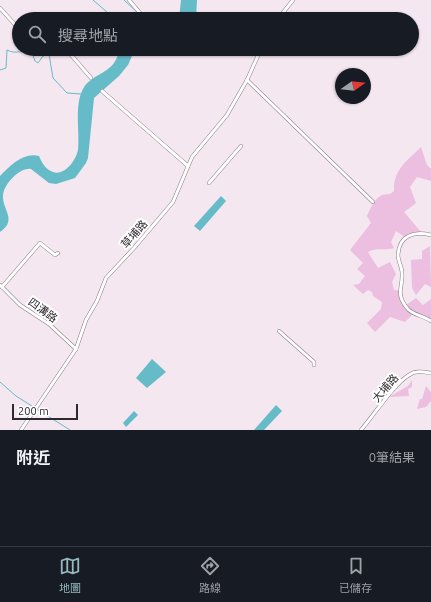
<!DOCTYPE html>
<html lang="zh-TW">
<meta charset="utf-8">
<style>
:root{--surface:#171b24;--page:#242831;--text:#f1f3f6;--muted:#9ea1a6;--line:#363941;--accent:#95b7bd}
body{margin:0;font-family:Ubuntu,"Noto Sans TC",sans-serif;background:var(--page);color:var(--text)}
.compass{position:absolute;left:335px;top:68px;width:36px;height:36px;border-radius:50%;background:var(--surface);box-shadow:0 1px 3px #0004;rotate:76deg}
.scale{position:absolute;left:12px;bottom:10px;width:66px;box-sizing:border-box;padding-left:4px;border:2px solid #2e292d;border-top:0;font-size:11px;line-height:14px;white-space:nowrap;color:#2e292d;-webkit-text-stroke:3px #fff;paint-order:stroke}
.list{margin:0;padding:0;list-style:none}
h2{display:flex;justify-content:space-between;align-items:center;height:52px;margin:0;padding:0 16px;font-size:17px}
h2 small{font-size:13px;font-weight:400;color:var(--muted)}
.icon{flex:none;width:22px;height:22px;fill:none;stroke:currentColor;stroke-width:2;stroke-linecap:round;stroke-linejoin:round}
.map{position:relative;flex:none;width:431px;height:430px;overflow:hidden}
.search{position:absolute;background:var(--surface);box-shadow:0 1px 3px #0004;left:12px;right:12px;top:12px;height:44px;display:flex;align-items:center;gap:10px;box-sizing:border-box;padding:0 14px;border-radius:22px;color:var(--muted);font-size:15px}
.sheet{height:116px;background:var(--surface)}
nav{display:flex;justify-content:space-around;align-items:center;box-sizing:border-box;height:56px;border-top:1px solid var(--line);background:var(--surface);font-size:11px;color:var(--muted)}
nav a{display:grid;justify-items:center;gap:2px}
nav .on{color:var(--accent)}
.map>svg:first-child{display:block}
.green{fill:#ecbedf}
.water{fill:#66bbc8}
.lines{fill:none;stroke-linecap:round;stroke-linejoin:round}
.stream{stroke:#66bbc8;stroke-width:1}
.minor-casing{stroke:#897d85;stroke-width:4}
.minor{stroke:#fff;stroke-width:3}
.labels{text-anchor:middle;dominant-baseline:central;stroke-width:4;stroke-linejoin:round;paint-order:stroke}
.street-label{font-size:11px;fill:#2e292d;stroke:#fff}
</style>
<div class="map">
<svg width="431" height="430" viewBox="0 0 431 430">
<rect width="100%" height="100%" fill="#f4e7f0"/>
<g class="green">
<path d="M421 147 427 165 431 169V181L417 177 410 187 416 203 404 212 421 232 406 238 396 231 391 242 394 248C384 251 377 247 368 252L378 268 390 262 396 274 392 282 394 290 401 291 406 305 416 298 423 305 431 299V320L414 313 405 322 390 317 375 332 367 323 381 309 382 302 373 296 372 292 368 290 363 294 353 285 359 284 365 276 357 269 363 263 350 250 371 223 367 216C370 208 375 198 382 195 387 194 390 195 394 191 393 170 407 161 421 147Z"/>
<polygon points="430,246 431,287 425,284 416,295 412,288 411,260 422,259 422,251"/>
<polygon points="412,380 412,387 408,389 409,396 389,397 408,386"/>
<polygon points="426,386 431,392 431,401 426,407 417,409 420,399 422,399"/>
</g>
<g class="water">
<polygon points="181,0 197,0 196,19 179,19"/>
<path d="M120 49H135L128 65 119 76 94 98 88 158 86 163 75 178 56 184 49 183 31 169C20 167 4 184 3 195 2 210 18 220 0 232V176C10 166 23 152 39 156 42 163 45 169 53 172 65 176 76 160 78 150 80 131 74 106 83 89 90 76 106 74 114 63 117 59 118 54 120 49Z"/>
<polygon points="221,196 226,201 200,231 194,226"/>
<polygon points="152,359 166,372 147,388 136,378"/>
<polygon points="276,405 282,411 264,430 254,430"/>
<polygon points="134,411 138,415 126,427 123,423"/>
</g>
<g class="lines">
<g class="stream">
<polyline points="93,0 115,19"/>
<polyline points="124,0 139,14 140,19"/>
<path d="M0 70 6 68 7 50C16 55 23 49 32 53L35 61 38 63 43 56 49 54 53 78 67 93 81 94"/>
<polyline points="0,382 16,396 70,430"/>
</g>
<g class="minor-casing">
<g id="minor">
<polyline points="129,0 140,13 143,19"/>
<polyline points="0,8 19,29"/>
<polyline points="278,19 293,0"/>
<polyline points="66,49 91,78"/>
<polyline points="247,80 373,202"/>
<polyline points="102,91 188,166"/>
<polyline points="209,183 241,146"/>
<path d="M431 235C414 231 399 235 398 255 398 261 402 267 402 273 403 288 395 293 407 308 412 315 424 316 431 321"/>
<polyline points="0,285 20,305 49,324 76,349"/>
<polyline points="2,287 40,243 55,255 58,253"/>
<polyline points="279,331 314,362 314,365"/>
<polyline points="21,430 76,349 86,320 97,301 106,278 134,248 173,202 192,157 227,115 247,80 261,49"/>
<path d="M361 430C374 415 394 384 409 375 416 370 424 372 431 373"/>
</g>
</g>
<use href="#minor" class="minor"/>
</g>
<g class="labels">
<g class="street-label">
<text transform="translate(134 234) rotate(-49)">草埔路</text>
<text transform="translate(43 310) rotate(36)">四溝路</text>
<text transform="translate(385 388) rotate(-49)">大埔路</text>
</g>
</g>
</svg>
<svg class="compass" viewBox="-18 -18 36 36"><path d="M0-13l5 13h-10z" fill="#e53935"/><path d="M0 13l5-13h-10z" fill="#9ea1a6"/></svg>
<div class="scale">200 m</div>
<div class="search"><svg class="icon" aria-label="search" viewBox="0 0 24 24"><circle cx="10" cy="10" r="6"/><path d="M15 15l6 6"/></svg>搜尋地點</div>
</div>
<section class="sheet">
<h2>附近<small>0筆結果</small></h2>
<ul class="list">
</ul>
</section>
<nav>
<a class="on"><svg class="icon" aria-label="map" viewBox="0 0 24 24"><path d="M3 6l6-2 6 2 6-2v14l-6 2-6-2-6 2zM9 4v14M15 6v14"/></svg>地圖</a>
<a><svg class="icon" aria-label="directions" viewBox="0 0 24 24"><path d="M12 3l9 9-9 9-9-9zM9 14v-3h6M13 9l2 2-2 2"/></svg>路線</a>
<a><svg class="icon" aria-label="saved" viewBox="0 0 24 24"><path d="M7 4h10v16l-5-4-5 4z"/></svg>已儲存</a>
</nav>
